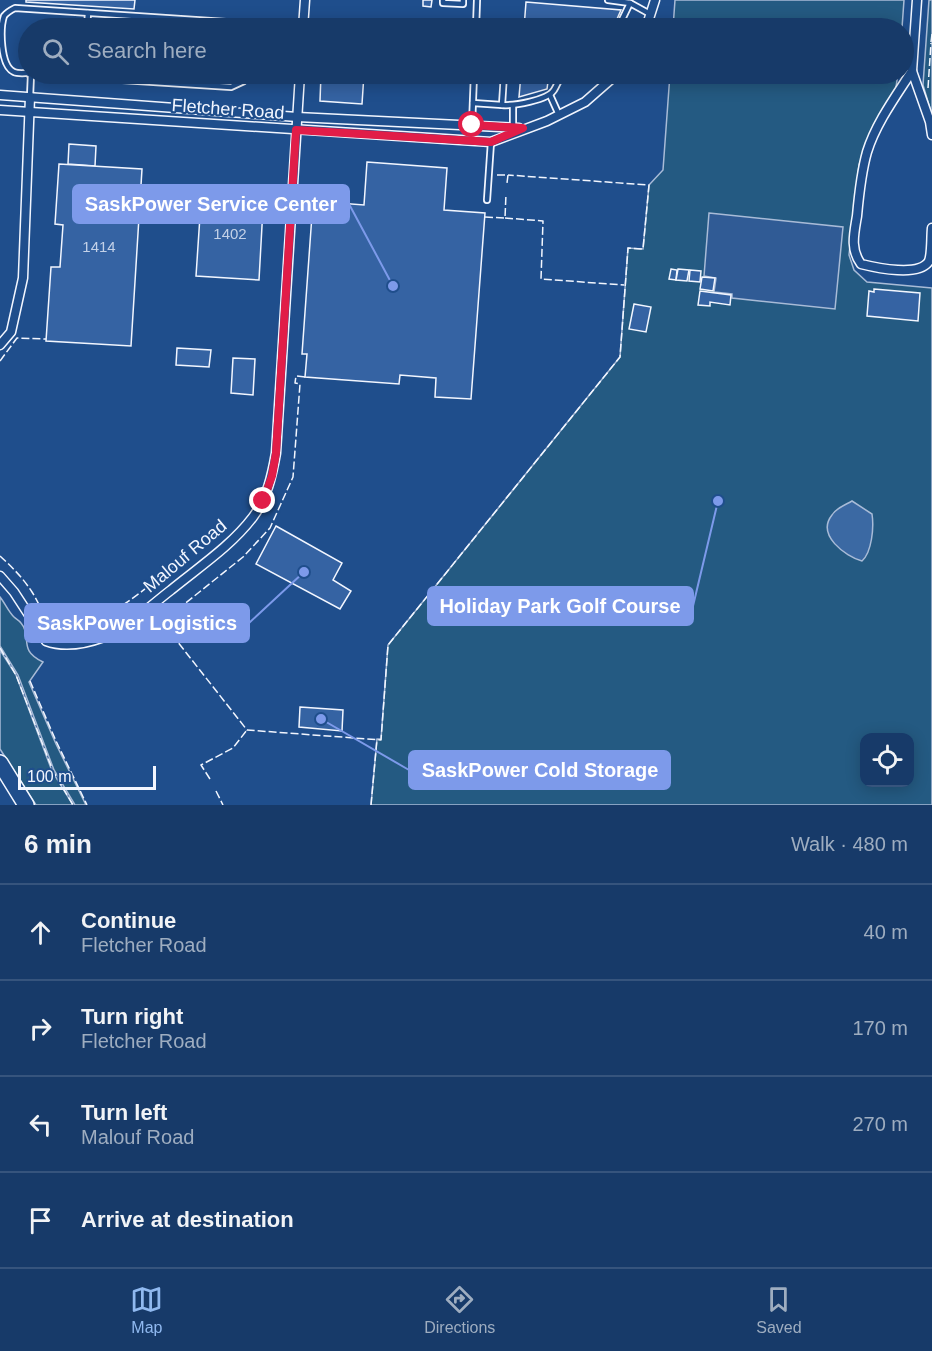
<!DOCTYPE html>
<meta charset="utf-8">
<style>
:root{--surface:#173a69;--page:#244571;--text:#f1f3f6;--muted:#9eadc0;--line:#36547d;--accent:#90b9f0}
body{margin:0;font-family:Helvetica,sans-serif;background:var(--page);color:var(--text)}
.controls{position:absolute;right:18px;bottom:18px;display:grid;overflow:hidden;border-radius:12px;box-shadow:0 3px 15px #0003}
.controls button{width:54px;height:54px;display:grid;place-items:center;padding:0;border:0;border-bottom:2px solid var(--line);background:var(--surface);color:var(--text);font:30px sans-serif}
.scale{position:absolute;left:18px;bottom:15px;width:138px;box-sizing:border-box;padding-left:6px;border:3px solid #f2f6ff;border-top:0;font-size:16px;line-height:21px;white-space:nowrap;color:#f2f6ff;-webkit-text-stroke:4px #1f4e8c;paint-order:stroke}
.stop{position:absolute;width:18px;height:18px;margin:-14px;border:4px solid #e11d48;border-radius:50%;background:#fff}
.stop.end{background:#e11d48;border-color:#fff;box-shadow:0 2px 6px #0008}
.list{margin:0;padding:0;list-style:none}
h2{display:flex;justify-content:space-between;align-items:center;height:78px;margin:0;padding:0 24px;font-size:26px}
h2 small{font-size:20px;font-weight:400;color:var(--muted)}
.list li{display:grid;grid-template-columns:39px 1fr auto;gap:18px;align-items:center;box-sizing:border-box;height:96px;padding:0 24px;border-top:2px solid var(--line)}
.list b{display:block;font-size:22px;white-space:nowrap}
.list p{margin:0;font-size:20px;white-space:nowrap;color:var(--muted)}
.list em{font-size:20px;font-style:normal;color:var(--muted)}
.icon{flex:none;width:33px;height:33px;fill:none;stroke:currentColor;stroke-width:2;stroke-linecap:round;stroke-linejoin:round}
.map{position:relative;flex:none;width:932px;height:805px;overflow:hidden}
.search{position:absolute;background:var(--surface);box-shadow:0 3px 15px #0003;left:18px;right:18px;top:18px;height:66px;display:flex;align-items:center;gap:15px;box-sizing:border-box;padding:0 21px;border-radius:33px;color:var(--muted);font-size:22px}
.sheet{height:462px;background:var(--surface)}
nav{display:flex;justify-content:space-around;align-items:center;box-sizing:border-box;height:84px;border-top:2px solid var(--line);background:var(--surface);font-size:16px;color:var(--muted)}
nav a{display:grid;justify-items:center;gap:3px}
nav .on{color:var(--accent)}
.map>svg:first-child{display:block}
.green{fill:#245a82;stroke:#a8bbd7;stroke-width:1.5;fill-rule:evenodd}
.parking{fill:#305b95;stroke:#a8bbd7;stroke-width:1.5}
.water{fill:#3b69a3;stroke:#a8bbd7;stroke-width:1.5}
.building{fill:#3563a3;stroke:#f2f6ff;stroke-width:1.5}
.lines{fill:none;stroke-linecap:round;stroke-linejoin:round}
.lane-casing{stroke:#f2f6ff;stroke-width:8}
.street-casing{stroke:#f2f6ff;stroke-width:11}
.highway-casing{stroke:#f2f6ff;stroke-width:18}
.lane{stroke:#1f4e8c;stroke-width:4.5}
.street{stroke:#1f4e8c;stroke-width:8}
.highway{stroke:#1f4e8c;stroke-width:15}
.fence{stroke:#f2f6ff;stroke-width:1.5;stroke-dasharray:8 3;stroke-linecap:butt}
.route{stroke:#e11d48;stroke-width:8}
.labels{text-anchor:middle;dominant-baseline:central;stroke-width:4.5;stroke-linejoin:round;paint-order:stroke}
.number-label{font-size:15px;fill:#c3d1e8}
.street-label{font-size:18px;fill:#f2f6ff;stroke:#1f4e8c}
.leader{fill:none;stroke:#7d9aea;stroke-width:2}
.callout-dot{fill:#7d9aea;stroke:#1f4e8c;stroke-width:2}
.callout{fill:#7d9aea;stroke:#7d9aea;stroke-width:2}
.callout-label{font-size:20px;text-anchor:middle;font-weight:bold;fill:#fff}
</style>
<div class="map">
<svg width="932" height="805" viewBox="0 0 932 805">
<rect width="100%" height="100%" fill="#1f4e8c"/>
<g class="green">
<polygon points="675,0 904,0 902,28 673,28"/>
<polygon points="929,0 932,0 932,115 923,85"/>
<path d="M670 74H898L895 93 873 127 859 165 849 255 854 270 867 282 932 288V805H371L377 739H381L388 645 620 357 628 248 643 249 649 185 663 170ZM864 738H910V782H864Z"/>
<path d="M0 597C5 603 8 611 14 617 16 619 19 620 21 623 33 637 17 650 43 662L29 682 56 744 86 805H75L54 770 18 675 0 646Z"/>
<polygon points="0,650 16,675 52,771 73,805 36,805 0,749"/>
</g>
<polygon class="parking" points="709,213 843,227 835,309 732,298 732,294 714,292 716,278 704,276"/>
<path class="water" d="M852 501 872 514C874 527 872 552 862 561 845 556 816 535 832 515 836 508 845 505 852 501Z"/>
<g class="building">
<polygon points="26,0 135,0 134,9 26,2"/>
<polygon points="423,0 432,0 431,7 423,6"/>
<polygon points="526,2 621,10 613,28 524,28"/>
<polygon points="321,74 364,74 362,104 320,101"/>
<polygon points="521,74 549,74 547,89 519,97"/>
<polygon points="69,144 96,146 95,166 68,164"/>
<polygon points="367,162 447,168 444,210 485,213 471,399 435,397 436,378 400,375 399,384 305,377 307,354 302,354 313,201 364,205"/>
<polygon points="59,164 142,169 131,346 46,341 51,267 60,267 63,225 55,224"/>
<polygon points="202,186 264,190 259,280 196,276"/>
<polygon points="671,269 677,270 676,280 669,279"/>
<polygon points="678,269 689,270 687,281 676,280"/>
<polygon points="690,270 701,271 700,282 689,281"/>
<polygon points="702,277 715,278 713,291 700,289"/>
<polygon points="874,289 920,293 918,321 867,316 869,291 874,292"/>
<polygon points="700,291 731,295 730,305 710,302 710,306 698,305"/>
<polygon points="634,304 651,307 646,332 629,329"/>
<polygon points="177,348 211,350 209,367 176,365"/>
<polygon points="233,358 255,359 253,395 231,393"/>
<polygon points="276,526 342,563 333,580 351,591 340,609 256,564"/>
<polygon points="300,707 343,710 342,731 299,727"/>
</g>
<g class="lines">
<g class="lane-casing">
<g id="lane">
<polyline points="443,0 443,3 463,4 463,0"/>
<polyline points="608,0 630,3 650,14"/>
<polyline points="87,28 88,13"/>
<polyline points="476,28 477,0"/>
<polyline points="618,28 630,3"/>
<path d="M28 73C25 73 18 74 14 72 0 66 0 28 4 16 7 12 11 10 15 8L241 23 248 28"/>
<polyline points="29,74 231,87 244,81 245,74"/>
<path d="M504 74 502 105C514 106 548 100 554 90 558 84 558 79 564 74"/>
<polyline points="550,95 559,115"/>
<polyline points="30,97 31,74"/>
<polyline points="473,103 502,105"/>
<polyline points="513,106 513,127"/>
<polyline points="472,125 474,74"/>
<polyline points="487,200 491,142"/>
</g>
</g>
<g class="street-casing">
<g id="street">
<polyline points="917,0 912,71 930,122 932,135"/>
<polyline points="303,28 305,0"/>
<polyline points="646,28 655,0"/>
<path d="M912 71C896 96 876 123 867 152 861 173 859 194 857 216 854 234 850 249 861 264 877 268 920 277 929 261 932 253 931 237 932 228"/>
<polyline points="0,95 297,117 519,128"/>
<polyline points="0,110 491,142 547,121 585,102 617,74"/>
<polyline points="0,345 11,332 23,278 30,97"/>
<path d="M0 576 14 592 46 641C65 648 85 644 104 637 129 627 150 606 171 590 199 567 231 546 253 517 267 498 272 476 276 453L300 74"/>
</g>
</g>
<g class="highway-casing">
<polyline id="highway" points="0,763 26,805"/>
</g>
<use href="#lane" class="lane"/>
<use href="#street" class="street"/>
<use href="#highway" class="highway"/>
<g class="fence">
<polyline points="931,42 932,34"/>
<polyline points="928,88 931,43"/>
<polyline points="497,175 508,175 507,183"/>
<polyline points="485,217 505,218 506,194"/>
<polyline points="505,218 543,221 541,279 624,285"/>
<polyline points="0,361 17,338 46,339"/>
<polyline points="305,377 296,376 295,383 300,384 293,477 270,528 243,557 162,622 247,730 381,740 388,645 620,357 628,248 643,249 649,185 508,175"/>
<path d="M0 556C12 567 23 578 32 592 41 606 45 622 59 630 110 625 148 585 187 555"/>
<polyline points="0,648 16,675 53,771 73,805"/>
<polyline points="30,681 56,741 87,805"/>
<polyline points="210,779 201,765 233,748 247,730"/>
<polyline points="216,791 223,805"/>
<polyline points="371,805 377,739"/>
</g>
</g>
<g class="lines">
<polyline class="route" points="263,501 272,476 276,453 296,130 491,142 523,128 472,125"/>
</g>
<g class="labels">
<g class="number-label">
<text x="230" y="233">1402</text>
<text x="99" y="246">1414</text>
</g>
<g class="street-label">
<text transform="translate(228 109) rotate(4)">Fletcher Road</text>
<text transform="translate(185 556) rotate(-40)">Malouf Road</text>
</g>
</g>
<path class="leader" d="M393 286L349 204M718 501L693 606M304 572L249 623M321 719L409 770"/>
<g class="callout-dot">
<circle cx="393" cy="286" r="6"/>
<circle cx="718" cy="501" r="6"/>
<circle cx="304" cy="572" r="6"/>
<circle cx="321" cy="719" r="6"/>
</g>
<g class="callout">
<rect x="73" y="185" width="276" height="38" rx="6"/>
<rect x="428" y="587" width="265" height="38" rx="6"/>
<rect x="25" y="604" width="224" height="38" rx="6"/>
<rect x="409" y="751" width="261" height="38" rx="6"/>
</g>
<g class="callout-label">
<text x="211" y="211">SaskPower Service Center</text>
<text x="560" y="613">Holiday Park Golf Course</text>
<text x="137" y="630">SaskPower Logistics</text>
<text x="540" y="777">SaskPower Cold Storage</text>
</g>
</svg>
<div class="controls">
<button><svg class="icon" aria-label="locate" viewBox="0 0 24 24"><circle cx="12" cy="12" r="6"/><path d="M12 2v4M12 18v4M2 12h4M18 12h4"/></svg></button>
</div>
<div class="scale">100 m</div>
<div class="stop" style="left:472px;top:125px"></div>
<div class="stop end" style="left:263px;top:501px"></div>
<div class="search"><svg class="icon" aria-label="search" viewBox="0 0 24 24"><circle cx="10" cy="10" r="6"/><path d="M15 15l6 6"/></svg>Search here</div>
</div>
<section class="sheet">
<h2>6 min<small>Walk · 480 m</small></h2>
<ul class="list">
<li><svg class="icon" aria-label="ahead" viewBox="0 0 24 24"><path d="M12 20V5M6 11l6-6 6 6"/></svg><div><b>Continue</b><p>Fletcher Road</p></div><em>40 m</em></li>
<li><svg class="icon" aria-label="right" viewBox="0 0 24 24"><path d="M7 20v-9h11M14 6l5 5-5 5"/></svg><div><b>Turn right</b><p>Fletcher Road</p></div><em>170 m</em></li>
<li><svg class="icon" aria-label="left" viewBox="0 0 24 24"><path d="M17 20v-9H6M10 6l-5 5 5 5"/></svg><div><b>Turn left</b><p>Malouf Road</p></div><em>270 m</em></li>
<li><svg class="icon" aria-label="arrive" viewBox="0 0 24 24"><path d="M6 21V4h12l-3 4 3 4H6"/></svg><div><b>Arrive at destination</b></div></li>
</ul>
</section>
<nav>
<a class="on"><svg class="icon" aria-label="map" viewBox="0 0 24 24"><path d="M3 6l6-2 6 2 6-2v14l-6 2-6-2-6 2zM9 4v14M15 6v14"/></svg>Map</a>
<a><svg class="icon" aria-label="directions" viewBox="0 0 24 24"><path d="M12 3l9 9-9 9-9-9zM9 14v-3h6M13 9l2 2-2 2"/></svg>Directions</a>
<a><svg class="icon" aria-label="saved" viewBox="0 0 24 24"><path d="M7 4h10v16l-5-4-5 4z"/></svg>Saved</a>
</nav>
